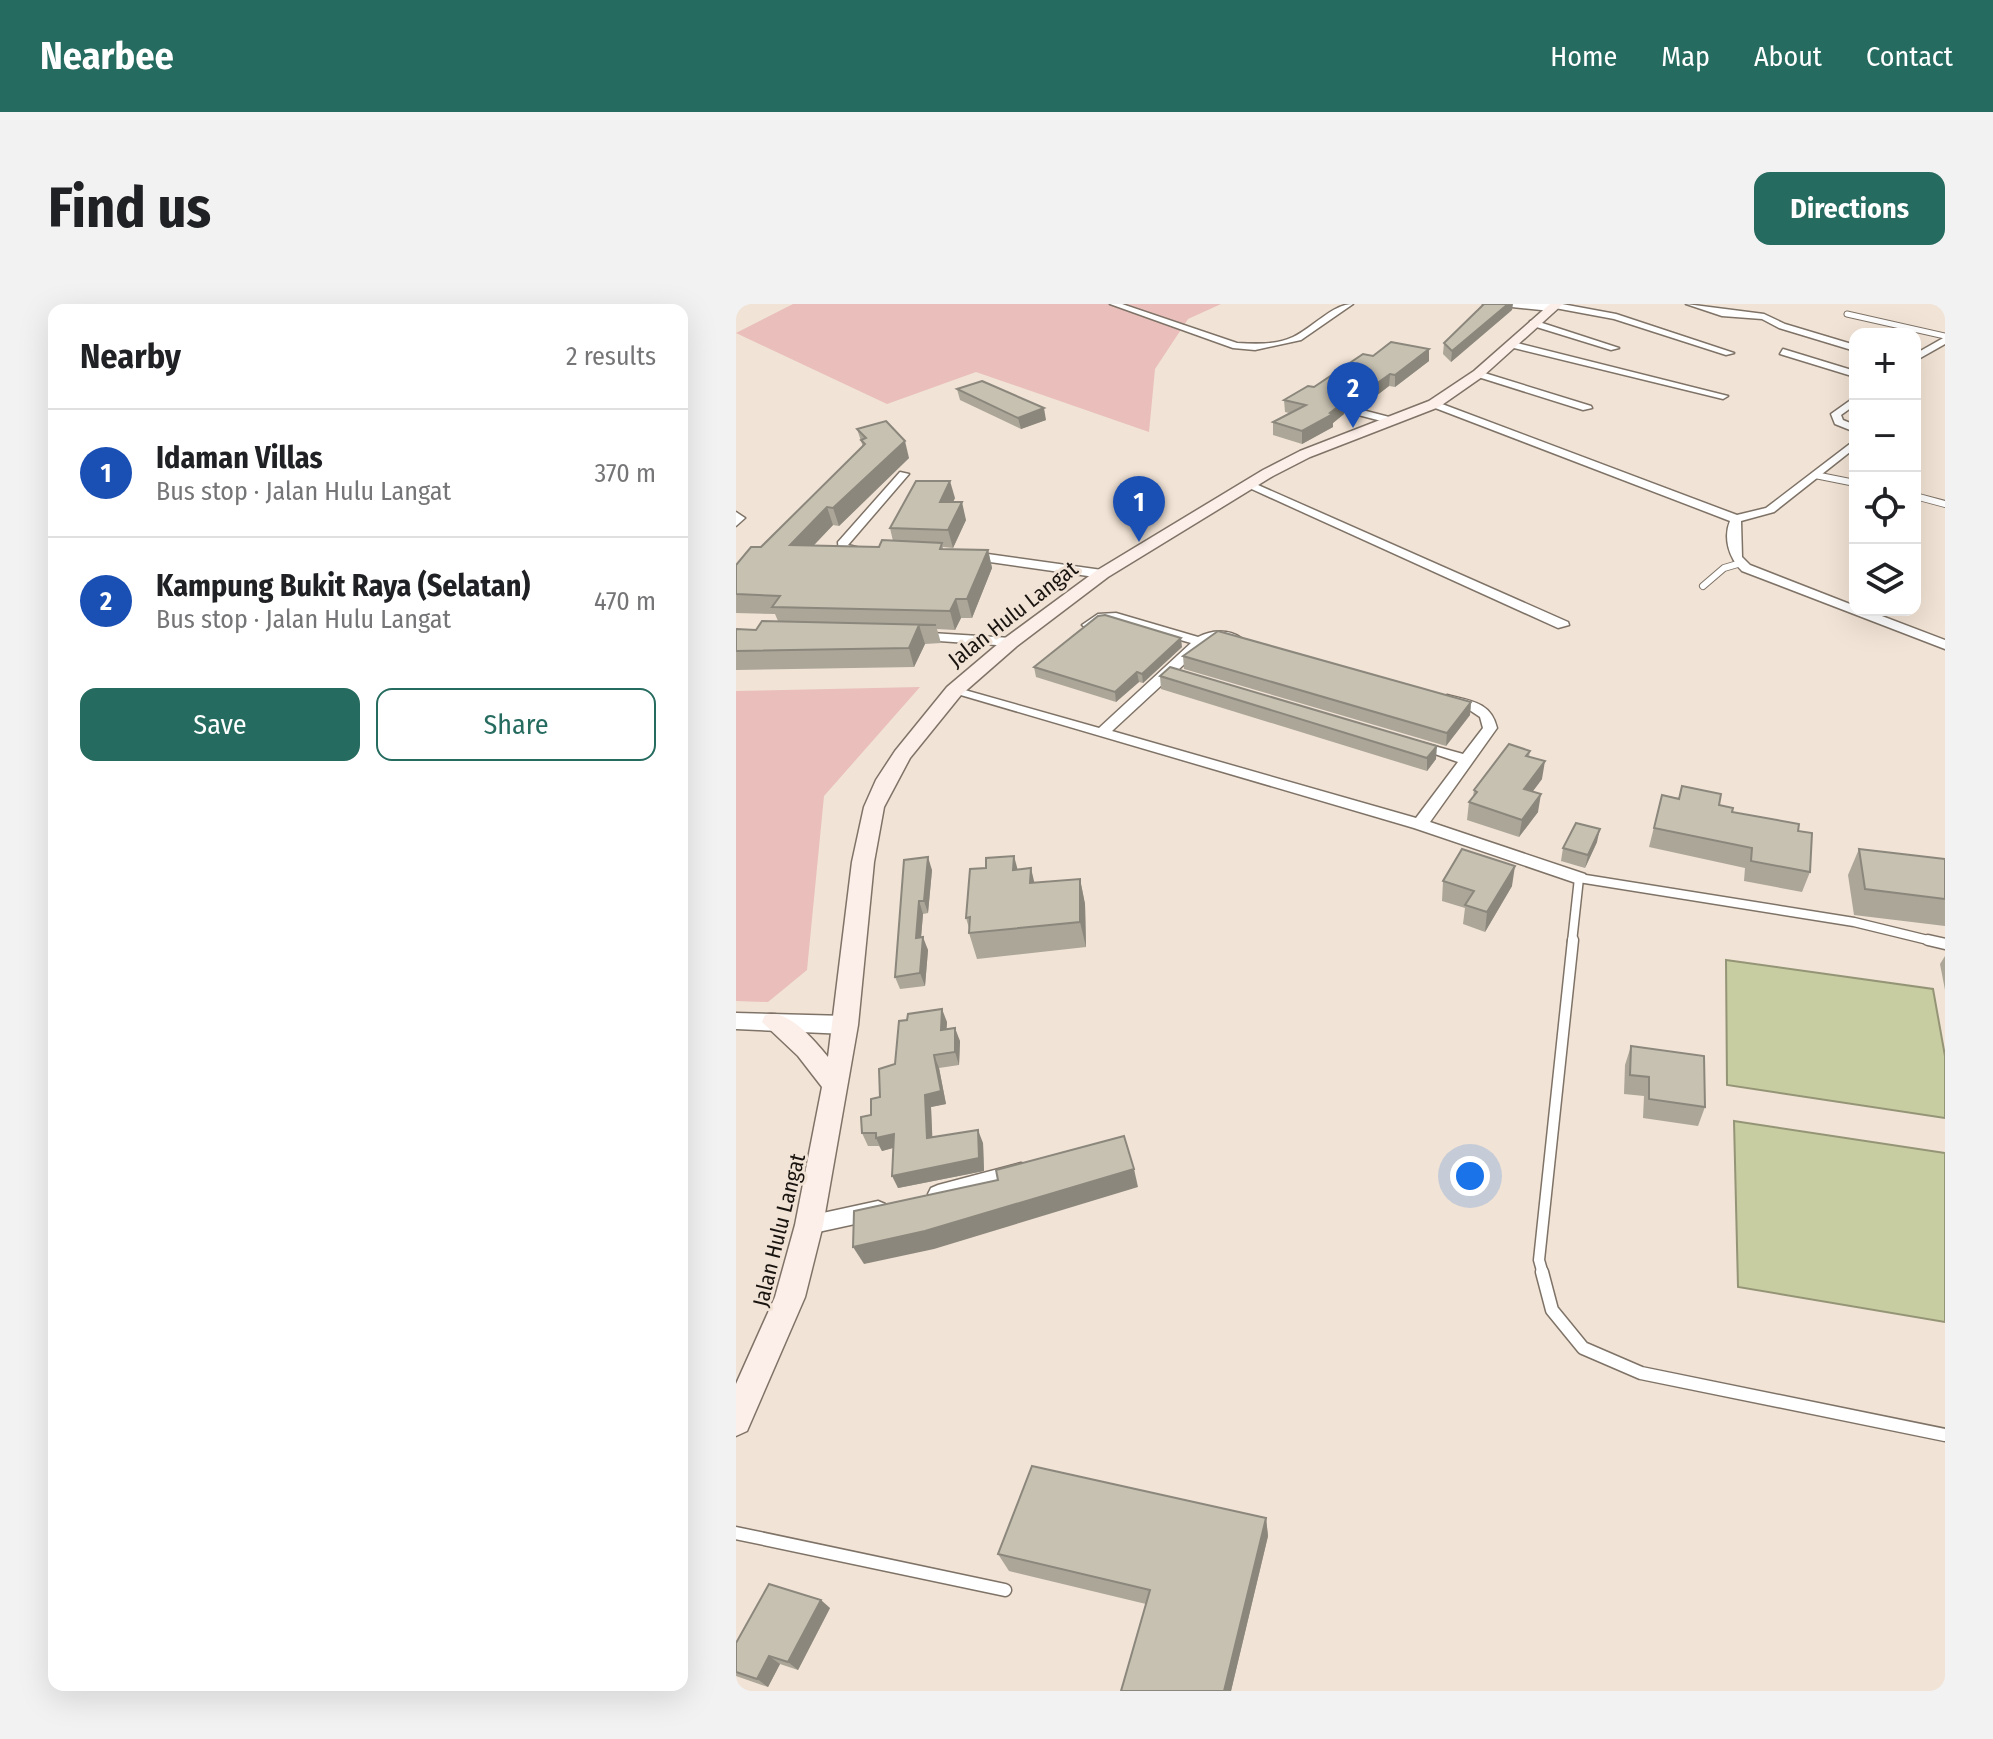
<!DOCTYPE html>
<meta charset="utf-8">
<style>
:root{--surface:#fff;--page:#f2f2f2;--text:#202124;--muted:#757577;--line:#e0e0e0;--accent:#266b5f}
body{margin:0;font-family:"Fira Sans Condensed",sans-serif;background:var(--page);color:var(--text)}
.controls{position:absolute;right:24px;top:24px;display:grid;overflow:hidden;border-radius:16px;box-shadow:0 8px 32px #0002}
.controls button{width:72px;height:72px;display:grid;place-items:center;padding:0;border:0;border-bottom:2px solid var(--line);background:var(--surface);color:var(--text);font:40px sans-serif}
.you{position:absolute;left:734px;top:872px;width:28px;height:28px;margin:-20px;border:6px solid #fff;border-radius:50%;background:#1a73e8;box-shadow:0 0 0 12px #1a73e833}
.badge{display:grid;place-items:center;width:52px;height:52px;border-radius:50%;background:var(--accent);color:#fff;font-size:26px;font-weight:700}
.pin{position:absolute;translate:-50% -66px;filter:drop-shadow(0 2px 4px #0008)}
.pin::after{content:'';position:absolute;top:42px;width:28px;height:24px;background:inherit;clip-path:polygon(0 0,100% 0,50% 100%)}
.list{margin:0;padding:0;list-style:none}
h2{display:flex;justify-content:space-between;align-items:center;height:104px;margin:0;padding:0 32px;font-size:34px}
h2 small{font-size:26px;font-weight:400;color:var(--muted)}
.list li{display:grid;grid-template-columns:52px 1fr auto;gap:24px;align-items:center;box-sizing:border-box;height:128px;padding:0 32px;border-top:2px solid var(--line)}
.list b{display:block;font-size:30px;white-space:nowrap}
.list p{margin:0;font-size:26px;white-space:nowrap;color:var(--muted)}
.list em{font-size:26px;font-style:normal;color:var(--muted)}
.actions{display:flex;gap:16px;padding:24px 32px}
.actions a{flex:1;padding:18px 0;border:2px solid var(--accent);border-radius:16px;text-align:center;font-size:28px;color:var(--accent)}
.actions .main{background:var(--accent);color:#fff}
.icon{flex:none;width:44px;height:44px;fill:none;stroke:currentColor;stroke-width:2;stroke-linecap:round;stroke-linejoin:round}
.map{position:relative;flex:none;width:1209px;height:1387px;overflow:hidden;border-radius:16px}
header{display:flex;align-items:center;gap:48px;box-sizing:border-box;height:112px;padding:0 40px;background:var(--accent);color:#fff}
header strong{font-size:38px}
nav{display:flex;gap:44px;margin-inline-start:auto;font-size:28px}
.intro{display:flex;align-items:center;justify-content:space-between;box-sizing:border-box;height:192px;padding:0 48px}
h1{margin:0;font-size:56px}
.button{padding:20px 36px;border-radius:16px;background:var(--accent);color:#fff;font-size:28px;font-weight:700}
main{display:flex;gap:48px;padding:0 48px}
aside{flex:1;background:var(--surface);border-radius:16px;box-shadow:0 8px 32px #0002}
.map>svg:first-child{display:block}
.green{fill:#e9bebb}
.water{fill:#c8cca1;stroke:#949576;stroke-width:2}
.lines{fill:none;stroke-linecap:round;stroke-linejoin:round}
.service-far4-casing{stroke:#7f7367;stroke-width:7}
.service-far3-casing{stroke:#7f7367;stroke-width:8}
.service-far2-casing{stroke:#7f7367;stroke-width:11}
.service-far1-casing{stroke:#7f7367;stroke-width:13}
.service-casing{stroke:#7f7367;stroke-width:15}
.minor-casing{stroke:#7f7367;stroke-width:3}
.tertiary-casing{stroke:#7f7367;stroke-width:3}
.secondary-casing{stroke:#7f7367;stroke-width:3}
.service-far4{stroke:#fff;stroke-width:5}
.service-far3{stroke:#fff;stroke-width:6}
.service-far2{stroke:#fff;stroke-width:8}
.service-far1{stroke:#fff;stroke-width:10}
.service{stroke:#fff;stroke-width:12}
.minor{fill:#fff;fill-rule:evenodd}
.tertiary{fill:#fff;fill-rule:evenodd}
.secondary{fill:#fceee8;fill-rule:evenodd}
.wall{fill:#aba698}
.shaded-wall{fill:#8b877c}
.building{fill:#c7c1b1;stroke:#8b877c;stroke-width:2}
.labels{text-anchor:middle;dominant-baseline:central;stroke-width:6;stroke-linejoin:round;paint-order:stroke}
.street-label{font-size:22px;fill:#191410;stroke:#f1e3d5}
</style>
<header>
<strong>Nearbee</strong>
<nav><a>Home</a><a>Map</a><a>About</a><a>Contact</a></nav>
</header>
<div class="intro"><h1>Find us</h1><a class="button">Directions</a></div>
<main>
<aside>
<h2>Nearby<small>2 results</small></h2>
<ul class="list">
<li><span class="badge" style="background:#1a4fb4">1</span><div><b>Idaman Villas</b><p>Bus stop · Jalan Hulu Langat</p></div><em>370 m</em></li>
<li><span class="badge" style="background:#1a4fb4">2</span><div><b>Kampung Bukit Raya (Selatan)</b><p>Bus stop · Jalan Hulu Langat</p></div><em>470 m</em></li>
</ul>
<div class="actions"><a class="main">Save</a><a>Share</a></div>
</aside>
<div class="map">
<svg width="1209" height="1387" viewBox="0 0 1209 1387">
<rect width="100%" height="100%" fill="#f1e3d5"/>
<g class="green">
<polygon points="57,0 485,0 452,15 419,65 413,128 240,68 151,100 0,29"/>
<polygon points="184,383 88,492 71,666 32,698 0,697 0,387"/>
</g>
<g class="water">
<polygon points="990,656 1197,685 1209,752 1209,814 991,781"/>
<polygon points="998,817 1209,849 1209,1018 1002,983"/>
</g>
<g class="lines">
<g class="service-far4-casing">
<polyline id="service-far4" points="1111,10 1209,32"/>
</g>
<g class="service-far3-casing">
<g id="service-far3">
<polyline points="1079,171 1119,179"/>
<polyline points="1179,192 1209,200"/>
<polyline points="967,282 988,264 1005,259"/>
</g>
</g>
<g class="service-far2-casing">
<polyline id="service-far2" points="836,638 843,574 1118,618 1200,638"/>
</g>
<g class="service-far1-casing">
<g id="service-far1">
<polyline points="1192,636 1209,640"/>
<polyline points="807,970 803,956 837,636"/>
</g>
</g>
<g class="service-casing">
<g id="service">
<polyline points="806,968 816,1006 847,1044 905,1069 1209,1131"/>
<polyline points="0,1229 269,1286"/>
</g>
</g>
<g class="minor-casing">
<g id="minor">
<path d="M374 0H386L501 39C520 40 539 41 557 33 577 24 596 0 617 0L565 36 519 46 497 44Z"/>
<polygon points="747,0 826,0 880,10 998,49 990,51 878,15 819,4 815,7"/>
<polygon points="950,0 1028,10 1049,20 1119,41 1119,47 1043,24 1026,15 986,12"/>
<polygon points="794,17 800,17 883,44 875,46 794,21"/>
<polygon points="1209,33 1209,40 1179,57 1179,50"/>
<polygon points="773,37 992,92 987,95 770,42"/>
<polygon points="1047,45 1119,67 1119,73 1044,50"/>
<polygon points="742,67 855,102 856,104 847,106 739,72 737,70"/>
<polygon points="1119,93 1119,101 1105,111 1107,116 1119,121 1119,128 1099,120 1095,110"/>
<path d="M698 97 1001 211 1030 204 1119 136V144L1038 208 1005 217 1006 253 1014 261 1119 302V306H1130L1209 336V345L1006 267C993 254 987 234 994 217L694 102 693 100Z"/>
<polygon points="611,102 657,114 658,116 653,119 607,107 606,105"/>
<polygon points="164,168 173,170 112,241 128,245 128,251 103,249 102,238"/>
<polygon points="513,177 832,318 833,321 822,324 509,182 507,180"/>
<polygon points="0,208 9,214 0,222"/>
<polygon points="230,247 366,266 372,270 366,274 226,254 224,251"/>
<path d="M380 309 462 333C475 326 493 325 505 334 494 342 484 332 469 341L376 427 680 514 722 458 673 441 680 437 727 450 747 424 744 413 732 405 704 395 711 391C735 397 755 398 761 424L694 518 849 570 851 574 843 580 837 578 678 524 211 387 218 383 363 424 455 339 379 317H369L352 325 346 321 362 310Z"/>
<polygon points="179,328 275,334 282,338 275,342 174,335 172,332"/>
<polygon points="285,859 292,862 295,868 292,874 202,899 195,896 192,890 195,884 202,881"/>
<polygon points="142,897 149,900 152,906 149,912 142,915 73,930 66,927 62,921 66,915 73,912"/>
</g>
</g>
<g class="tertiary-casing">
<polygon id="tertiary" points="0,709 110,712 118,715 121,721 118,727 110,730 0,725"/>
</g>
<g class="secondary-casing">
<path id="secondary" d="M814 0H827L746 73 703 103 574 153 537 172 372 273 281 342 225 391 174 454 148 503 138 558 122 721 87 921 69 993 11 1127 0 1132V1080L39 993 59 921 86 783 62 752 26 718 29 711C52 704 79 737 92 753L116 558 128 503 140 476 159 447 211 383 269 334 360 267 527 166 564 147 693 97 738 67Z"/>
</g>
<use href="#service-far4" class="service-far4"/>
<use href="#service-far3" class="service-far3"/>
<use href="#service-far2" class="service-far2"/>
<use href="#service-far1" class="service-far1"/>
<use href="#service" class="service"/>
<use href="#minor" class="minor"/>
<use href="#tertiary" class="tertiary"/>
<use href="#secondary" class="secondary"/>
</g>
<g class="wall">
<polygon points="776,6 715,58 707,50 708,39"/>
<polygon points="637,52 693,57 659,83 653,82 640,92 633,91 620,101 612,99 608,101 608,110 597,119 597,123 566,140 537,131 537,118 553,109 549,108 548,96 578,83"/>
<polygon points="221,85 310,116 285,125 224,96"/>
<polygon points="121,125 173,154 103,222 97,221 78,241 143,243 157,237 154,224 219,194 217,198 230,216 217,244 207,243 207,245 252,246 256,264 236,314 225,314 219,326 201,325 205,339 189,340 178,363 0,366 0,325 20,326 42,317 39,310 0,309 0,261 25,243 127,143"/>
<polygon points="446,343 407,379 403,378 380,398 300,373 298,363"/>
<polygon points="447,352 735,398 734,411 710,442 448,365"/>
<polygon points="424,372 700,455 691,467 425,385"/>
<polygon points="794,447 793,453 806,475 796,488 802,508 783,533 731,516 733,498 737,493 738,486"/>
<polygon points="926,491 983,501 996,508 1062,527 1074,568 1066,588 1008,577 1009,564 913,543"/>
<polygon points="861,538 849,564 825,557 827,544"/>
<polygon points="1123,545 1209,555 1209,622 1118,611 1112,571"/>
<polygon points="168,556 196,566 192,609 187,610 185,633 192,646 189,682 164,685 159,673"/>
<polygon points="281,566 298,579 344,575 349,600 350,643 241,655 233,629 233,624 230,614"/>
<polygon points="707,577 776,582 749,628 727,620 729,604 706,597"/>
<polygon points="1209,652 1209,686 1204,660"/>
<polygon points="211,718 210,725 224,737 223,761 203,764 210,800 195,803 196,834 247,839 248,867 162,884 157,844 146,847 143,842 132,842 126,829 135,811 159,760"/>
<polygon points="895,742 969,803 962,822 907,814 908,792 888,790 889,761"/>
<polygon points="530,1214 532,1232 495,1387 385,1387 410,1300 273,1267 262,1250"/>
<polygon points="94,1304 62,1366 44,1360 32,1383 0,1372 0,1339"/>
</g>
<g class="shaded-wall">
<polygon points="772,0 777,0 776,6 715,58 716,47"/>
<polygon points="693,45 693,57 659,83 659,71"/>
<polygon points="654,70 653,82 640,92 640,80"/>
<polygon points="634,78 633,91 620,101 620,89"/>
<polygon points="612,87 612,99 608,101 608,110 597,119 597,123 566,140 566,127 594,109 604,90"/>
<polygon points="308,104 310,116 285,125 282,114"/>
<polygon points="169,137 173,154 103,222 97,204"/>
<polygon points="214,177 219,194 208,216 204,198"/>
<polygon points="226,198 230,216 217,244 212,226"/>
<polygon points="91,203 97,221 61,259 54,241"/>
<polygon points="252,246 256,264 236,314 231,295"/>
<polygon points="220,295 225,314 219,326 214,307"/>
<polygon points="183,321 189,340 178,363 173,344"/>
<polygon points="445,334 446,343 407,379 406,370"/>
<polygon points="401,368 403,378 380,398 379,388"/>
<polygon points="735,398 734,411 710,442 711,429"/>
<polygon points="701,442 700,455 691,467 691,454"/>
<polygon points="809,457 806,475 786,502 788,485"/>
<polygon points="805,490 802,508 783,533 786,516"/>
<polygon points="864,525 861,538 849,564 852,551"/>
<polygon points="278,552 285,578 277,566"/>
<polygon points="192,553 196,566 192,609 188,597"/>
<polygon points="779,562 776,582 749,628 751,608"/>
<polygon points="295,564 301,590 294,579"/>
<polygon points="344,575 349,600 350,643 344,618"/>
<polygon points="183,597 187,610 184,646 180,634"/>
<polygon points="187,633 192,646 189,682 184,669"/>
<polygon points="206,705 211,718 210,739 205,726"/>
<polygon points="219,724 224,737 223,761 219,748"/>
<polygon points="198,751 203,764 210,800 195,803 197,847 191,834 189,791"/>
<polygon points="242,826 247,839 248,867 162,884 156,872"/>
<polygon points="158,830 164,842 146,847 140,834"/>
<polygon points="398,865 402,883 198,945 128,960 117,943"/>
<polygon points="530,1214 532,1232 495,1387 488,1387"/>
<polygon points="85,1296 94,1304 62,1366 52,1358"/>
<polygon points="33,1352 44,1360 32,1383 21,1375"/>
</g>
<g class="building">
<polygon points="748,0 772,0 716,47 708,39"/>
<polygon points="655,38 693,45 659,71 654,70 640,80 634,78 620,89 612,87 604,90 603,94 608,98 594,109 597,110 566,127 537,118 570,101 548,96 572,82 578,83 627,50 637,52"/>
<polygon points="246,77 308,104 282,114 221,85"/>
<polygon points="150,117 169,137 97,204 91,203 54,241 143,243 146,236 206,239 204,245 252,246 231,295 220,295 214,307 36,303 44,292 0,290 0,261 15,243 25,243 129,140 125,136 130,134 121,125"/>
<polygon points="180,177 214,177 204,198 226,198 212,226 154,224"/>
<polygon points="369,311 445,334 406,370 401,368 379,388 298,363 362,312"/>
<polygon points="26,317 200,321 183,321 173,344 0,347 0,325 20,326"/>
<polygon points="482,327 735,398 711,429 447,352"/>
<polygon points="434,363 701,442 691,454 424,372"/>
<polygon points="773,440 794,447 790,452 809,457 788,485 805,490 786,516 733,498 741,488 738,486"/>
<polygon points="946,482 985,490 983,501 997,504 996,508 1063,520 1062,527 1076,529 1074,568 1015,557 1016,544 918,524 926,491 943,495"/>
<polygon points="840,519 864,525 852,551 827,544"/>
<polygon points="726,545 779,562 751,608 729,601 738,587 707,577"/>
<polygon points="1123,545 1209,555 1209,595 1129,585"/>
<polygon points="278,552 277,566 295,564 294,579 344,575 344,618 233,629 234,613 230,614 234,565 250,564 250,554"/>
<polygon points="192,553 188,597 183,597 180,634 187,633 184,669 159,673 168,556"/>
<polygon points="206,705 205,726 219,724 219,748 198,751 205,787 189,791 191,834 242,826 243,854 156,872 158,830 140,834 140,829 126,829 125,813 135,811 135,795 144,793 143,765 159,760 163,717 171,716 172,710"/>
<polygon points="895,742 968,752 969,803 913,795 913,773 894,771"/>
<polygon points="388,832 398,865 189,927 117,943 118,907 262,876 260,866"/>
<polygon points="296,1162 530,1214 488,1387 385,1387 414,1286 262,1250"/>
<polygon points="33,1280 85,1296 52,1358 33,1352 21,1375 0,1368 0,1339"/>
</g>
<g class="labels">
<g class="street-label">
<text transform="translate(277 310) rotate(-38)">Jalan Hulu Langat</text>
<text transform="translate(43 926) rotate(-76)">Jalan Hulu Langat</text>
</g>
</g>
</svg>
<div class="controls">
<button>+</button>
<button>−</button>
<button><svg class="icon" aria-label="locate" viewBox="0 0 24 24"><circle cx="12" cy="12" r="6"/><path d="M12 2v4M12 18v4M2 12h4M18 12h4"/></svg></button>
<button><svg class="icon" aria-label="layers" viewBox="0 0 24 24"><path d="M12 4l9 5-9 5-9-5zM3 14l9 5 9-5"/></svg></button>
</div>
<div class="you"></div>
<div class="pin badge" style="left:403px;top:238px;background:#1a4fb4">1</div>
<div class="pin badge" style="left:617px;top:124px;background:#1a4fb4">2</div>
</div>
</main>
